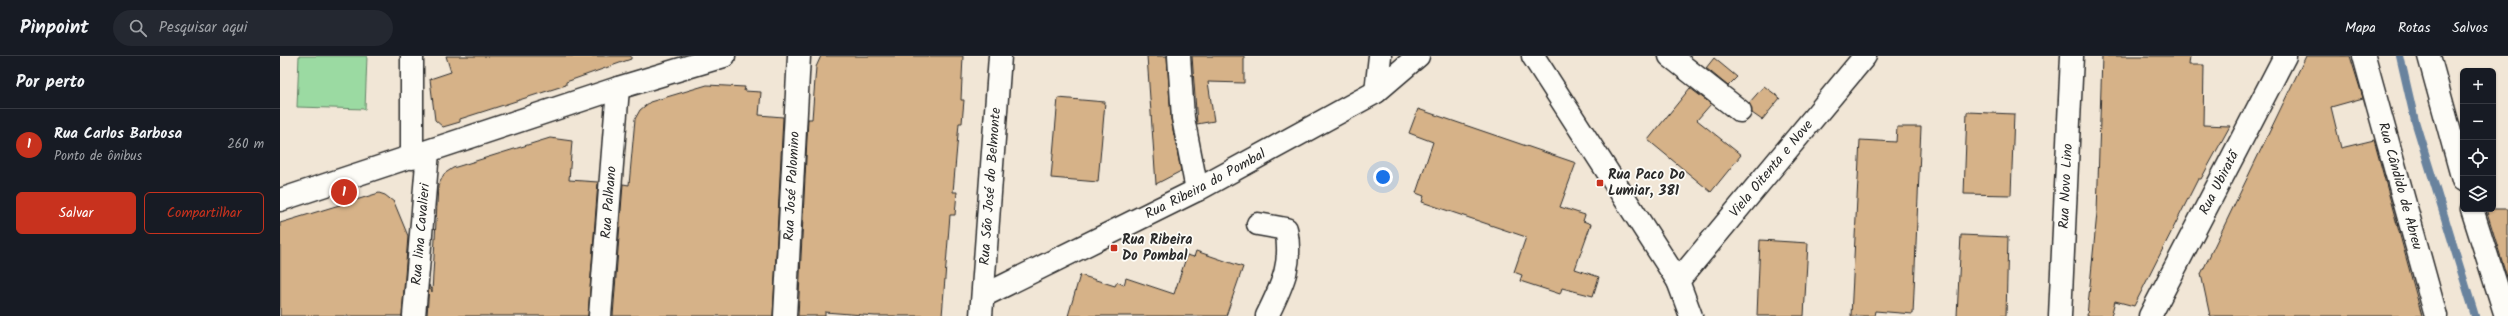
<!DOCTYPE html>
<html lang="pt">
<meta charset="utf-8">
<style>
:root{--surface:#171b24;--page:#242831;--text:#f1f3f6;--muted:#9ea1a6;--line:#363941;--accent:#c8321e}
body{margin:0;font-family:Kalam,sans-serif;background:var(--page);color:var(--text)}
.controls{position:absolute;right:12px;top:12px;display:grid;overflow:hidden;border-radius:6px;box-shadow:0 1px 3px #0004}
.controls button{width:36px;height:36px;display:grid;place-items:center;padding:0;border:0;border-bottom:1px solid var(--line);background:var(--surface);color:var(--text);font:20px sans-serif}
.you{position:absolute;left:1103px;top:121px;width:14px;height:14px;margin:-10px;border:3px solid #fff;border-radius:50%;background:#1a73e8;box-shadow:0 0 0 6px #1a73e833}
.badge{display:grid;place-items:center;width:26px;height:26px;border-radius:50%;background:var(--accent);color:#fff;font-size:13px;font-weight:700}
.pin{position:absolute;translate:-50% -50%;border:2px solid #fff;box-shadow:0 1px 4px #0006}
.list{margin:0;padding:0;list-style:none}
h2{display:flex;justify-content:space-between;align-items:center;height:52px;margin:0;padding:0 16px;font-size:17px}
h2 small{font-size:13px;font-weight:400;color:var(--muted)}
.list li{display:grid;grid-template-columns:26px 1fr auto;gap:12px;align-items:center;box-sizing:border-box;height:72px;padding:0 16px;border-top:1px solid var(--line)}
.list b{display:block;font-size:15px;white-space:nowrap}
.list p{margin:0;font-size:13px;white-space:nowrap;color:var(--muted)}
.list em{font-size:13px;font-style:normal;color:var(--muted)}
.actions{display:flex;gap:8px;padding:12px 16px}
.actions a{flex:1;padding:9px 0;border:1px solid var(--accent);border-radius:6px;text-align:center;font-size:14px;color:var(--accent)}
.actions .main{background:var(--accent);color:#fff}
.icon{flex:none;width:22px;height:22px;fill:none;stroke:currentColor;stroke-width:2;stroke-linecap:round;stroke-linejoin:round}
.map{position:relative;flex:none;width:2228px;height:260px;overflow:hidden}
header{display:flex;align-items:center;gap:24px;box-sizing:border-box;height:56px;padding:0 20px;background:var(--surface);border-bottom:1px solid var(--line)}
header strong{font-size:19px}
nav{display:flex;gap:22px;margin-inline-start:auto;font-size:14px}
.search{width:280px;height:36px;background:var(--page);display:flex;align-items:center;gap:10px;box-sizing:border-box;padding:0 14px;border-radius:22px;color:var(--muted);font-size:15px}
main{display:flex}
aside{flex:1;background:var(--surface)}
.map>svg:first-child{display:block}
.green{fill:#9bdaa2;stroke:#638266}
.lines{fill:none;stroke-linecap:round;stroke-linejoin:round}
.stream{stroke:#69839e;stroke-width:8}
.building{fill:#d6b288;stroke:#2b2b2b}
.street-casing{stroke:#2b2b2b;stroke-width:25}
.street{stroke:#fdfcf7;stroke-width:22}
.poi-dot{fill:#c8321e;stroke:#fdfcf7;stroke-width:1.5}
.labels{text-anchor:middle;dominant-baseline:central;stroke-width:3.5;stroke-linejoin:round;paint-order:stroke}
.street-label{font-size:14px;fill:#2b2b2b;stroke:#fdfcf7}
.poi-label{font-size:14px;font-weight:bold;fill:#2b2b2b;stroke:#fdfcf7;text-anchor:start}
</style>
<header>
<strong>Pinpoint</strong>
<div class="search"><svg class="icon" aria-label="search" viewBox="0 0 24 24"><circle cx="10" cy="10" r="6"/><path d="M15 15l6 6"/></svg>Pesquisar aqui</div>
<nav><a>Mapa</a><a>Rotas</a><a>Salvos</a></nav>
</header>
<main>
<aside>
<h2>Por perto<small></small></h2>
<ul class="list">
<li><span class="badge">1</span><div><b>Rua Carlos Barbosa</b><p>Ponto de ônibus</p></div><em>260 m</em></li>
</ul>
<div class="actions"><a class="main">Salvar</a><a>Compartilhar</a></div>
</aside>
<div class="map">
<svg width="2228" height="260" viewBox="0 0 2228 260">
<rect width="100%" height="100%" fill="#f1e6d6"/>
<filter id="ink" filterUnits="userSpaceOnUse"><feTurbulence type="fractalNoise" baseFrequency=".025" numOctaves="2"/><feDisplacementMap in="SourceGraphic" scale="8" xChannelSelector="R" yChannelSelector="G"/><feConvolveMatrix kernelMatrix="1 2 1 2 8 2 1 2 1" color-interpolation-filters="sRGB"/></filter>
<g filter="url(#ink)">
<polygon class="green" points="19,0 87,0 85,53 17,51"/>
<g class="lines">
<polyline class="stream" points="2120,0 2135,65 2195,260"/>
</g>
<g class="building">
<polygon points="166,0 351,0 351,3 286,26 286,29 180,63 180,66 163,71 155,64 150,23 171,16"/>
<polygon points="541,0 683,0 681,44 684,44 682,67 679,67 673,136 677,136 675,159 670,159 662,260 595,260 545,256 545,260 518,260 528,63 532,63 536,11"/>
<polygon points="867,0 887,0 891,63 901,115 876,128"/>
<polygon points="912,0 964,0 964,27 928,26 934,65 917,68"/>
<polygon points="1822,0 1910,0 1909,9 1924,9 1923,69 1950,70 1921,123 1918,123 1854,250 1835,245 1831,260 1807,260 1817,157"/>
<polygon points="2026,0 2070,0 2083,42 2051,51 2061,92 2094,84 2142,260 1930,260 1921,218"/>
<polygon points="1434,2 1457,21 1448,30 1426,12"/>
<polygon points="427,29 465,31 464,35 481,36 479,59 503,61 493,260 333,260 343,128 349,129 355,63 360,54 370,46"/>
<polygon points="1484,30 1500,42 1482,64 1472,57 1469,47"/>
<polygon points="1410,32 1431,48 1417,64 1461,99 1431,136 1368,84"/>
<polygon points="778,42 825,46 818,126 771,122"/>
<polygon points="1138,53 1296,107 1280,151 1305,159 1303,165 1311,168 1295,213 1319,221 1313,240 1282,232 1280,238 1240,225 1242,219 1234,216 1246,181 1142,146 1144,140 1136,137 1153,86 1129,77"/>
<polygon points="1687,56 1734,58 1731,139 1684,138"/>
<polygon points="1617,71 1641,71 1633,258 1595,255 1594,260 1571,260 1580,84 1616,86"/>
<polygon points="270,82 292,85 289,124 318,126 308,260 147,260 149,229 152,236 158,130 164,118 173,112"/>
<polygon points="99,137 105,139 114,146 128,180 122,260 0,260 0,167"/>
<polygon points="2206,153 2228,153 2228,221 2227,221"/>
<polygon points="1681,179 1728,181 1726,260 1677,260"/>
<polygon points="1480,184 1528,187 1524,260 1477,260"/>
<polygon points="916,195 963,211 946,260 788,260 800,219 835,230 837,226 844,229 846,222 894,238 907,199 914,201"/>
</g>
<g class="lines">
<g class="street-casing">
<g id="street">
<polyline points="899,0 903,62 917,134"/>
<polyline points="1253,0 1398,225 1411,260"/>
<polyline points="1390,0 1460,55"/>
<path id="s1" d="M2084 0 2156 260"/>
<polyline points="2149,0 2183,124"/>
<polyline points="1096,36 1100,0"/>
<polyline points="132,102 132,0"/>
<polyline points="0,144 338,32 444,0"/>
<polyline points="2192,153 2226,260"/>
<path d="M978 168 1006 173C1013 209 1002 229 987 260"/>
<path id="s2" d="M1398 225 1585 0"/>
<path id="s3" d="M703 240 917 134 1096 36 1138 0"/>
<path id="s4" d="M134 260 148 96"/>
<path id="s5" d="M320 260 338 32"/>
<path id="s6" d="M505 260 519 0"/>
<path id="s7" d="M701 260 720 0"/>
<path id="s8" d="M1780 260 1792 0"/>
<path id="s9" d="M1870 260 2005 0"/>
</g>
</g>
<use href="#street" class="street"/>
</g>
</g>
<g class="poi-dot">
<rect x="1316" y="123" width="8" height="8" rx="2"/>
<rect x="830" y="188" width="8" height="8" rx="2"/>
</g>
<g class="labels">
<g class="street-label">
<text stroke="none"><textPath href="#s2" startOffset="146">Viela Oitenta e Nove</textPath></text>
<text stroke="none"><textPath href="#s9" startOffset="150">Rua Ubiratã</textPath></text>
<text stroke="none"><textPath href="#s3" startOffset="249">Rua Ribeira do Pombal</textPath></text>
<text stroke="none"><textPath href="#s6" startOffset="130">Rua José Palomino</textPath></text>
<text stroke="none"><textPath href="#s7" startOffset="130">Rua São José do Belmonte</textPath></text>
<text stroke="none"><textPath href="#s8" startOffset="130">Rua Novo Lino</textPath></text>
<text stroke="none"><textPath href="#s1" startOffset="135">Rua Cândido de Abreu</textPath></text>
<text stroke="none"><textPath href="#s5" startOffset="114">Rua Palhano</textPath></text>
<text stroke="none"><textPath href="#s4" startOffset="82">Rua lina Cavalieri</textPath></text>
</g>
<g class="poi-label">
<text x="1328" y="119">Rua Paco Do<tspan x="1328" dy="16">Lumiar, 381</tspan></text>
<text x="842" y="184">Rua Ribeira<tspan x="842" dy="16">Do Pombal</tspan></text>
</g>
</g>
</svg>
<div class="controls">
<button>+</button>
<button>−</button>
<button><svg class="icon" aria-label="locate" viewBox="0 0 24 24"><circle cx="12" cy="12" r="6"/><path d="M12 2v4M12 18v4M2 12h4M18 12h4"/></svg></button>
<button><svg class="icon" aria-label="layers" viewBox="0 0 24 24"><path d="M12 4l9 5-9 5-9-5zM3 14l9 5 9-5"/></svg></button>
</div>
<div class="you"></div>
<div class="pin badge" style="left:64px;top:136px">1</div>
</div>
</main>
